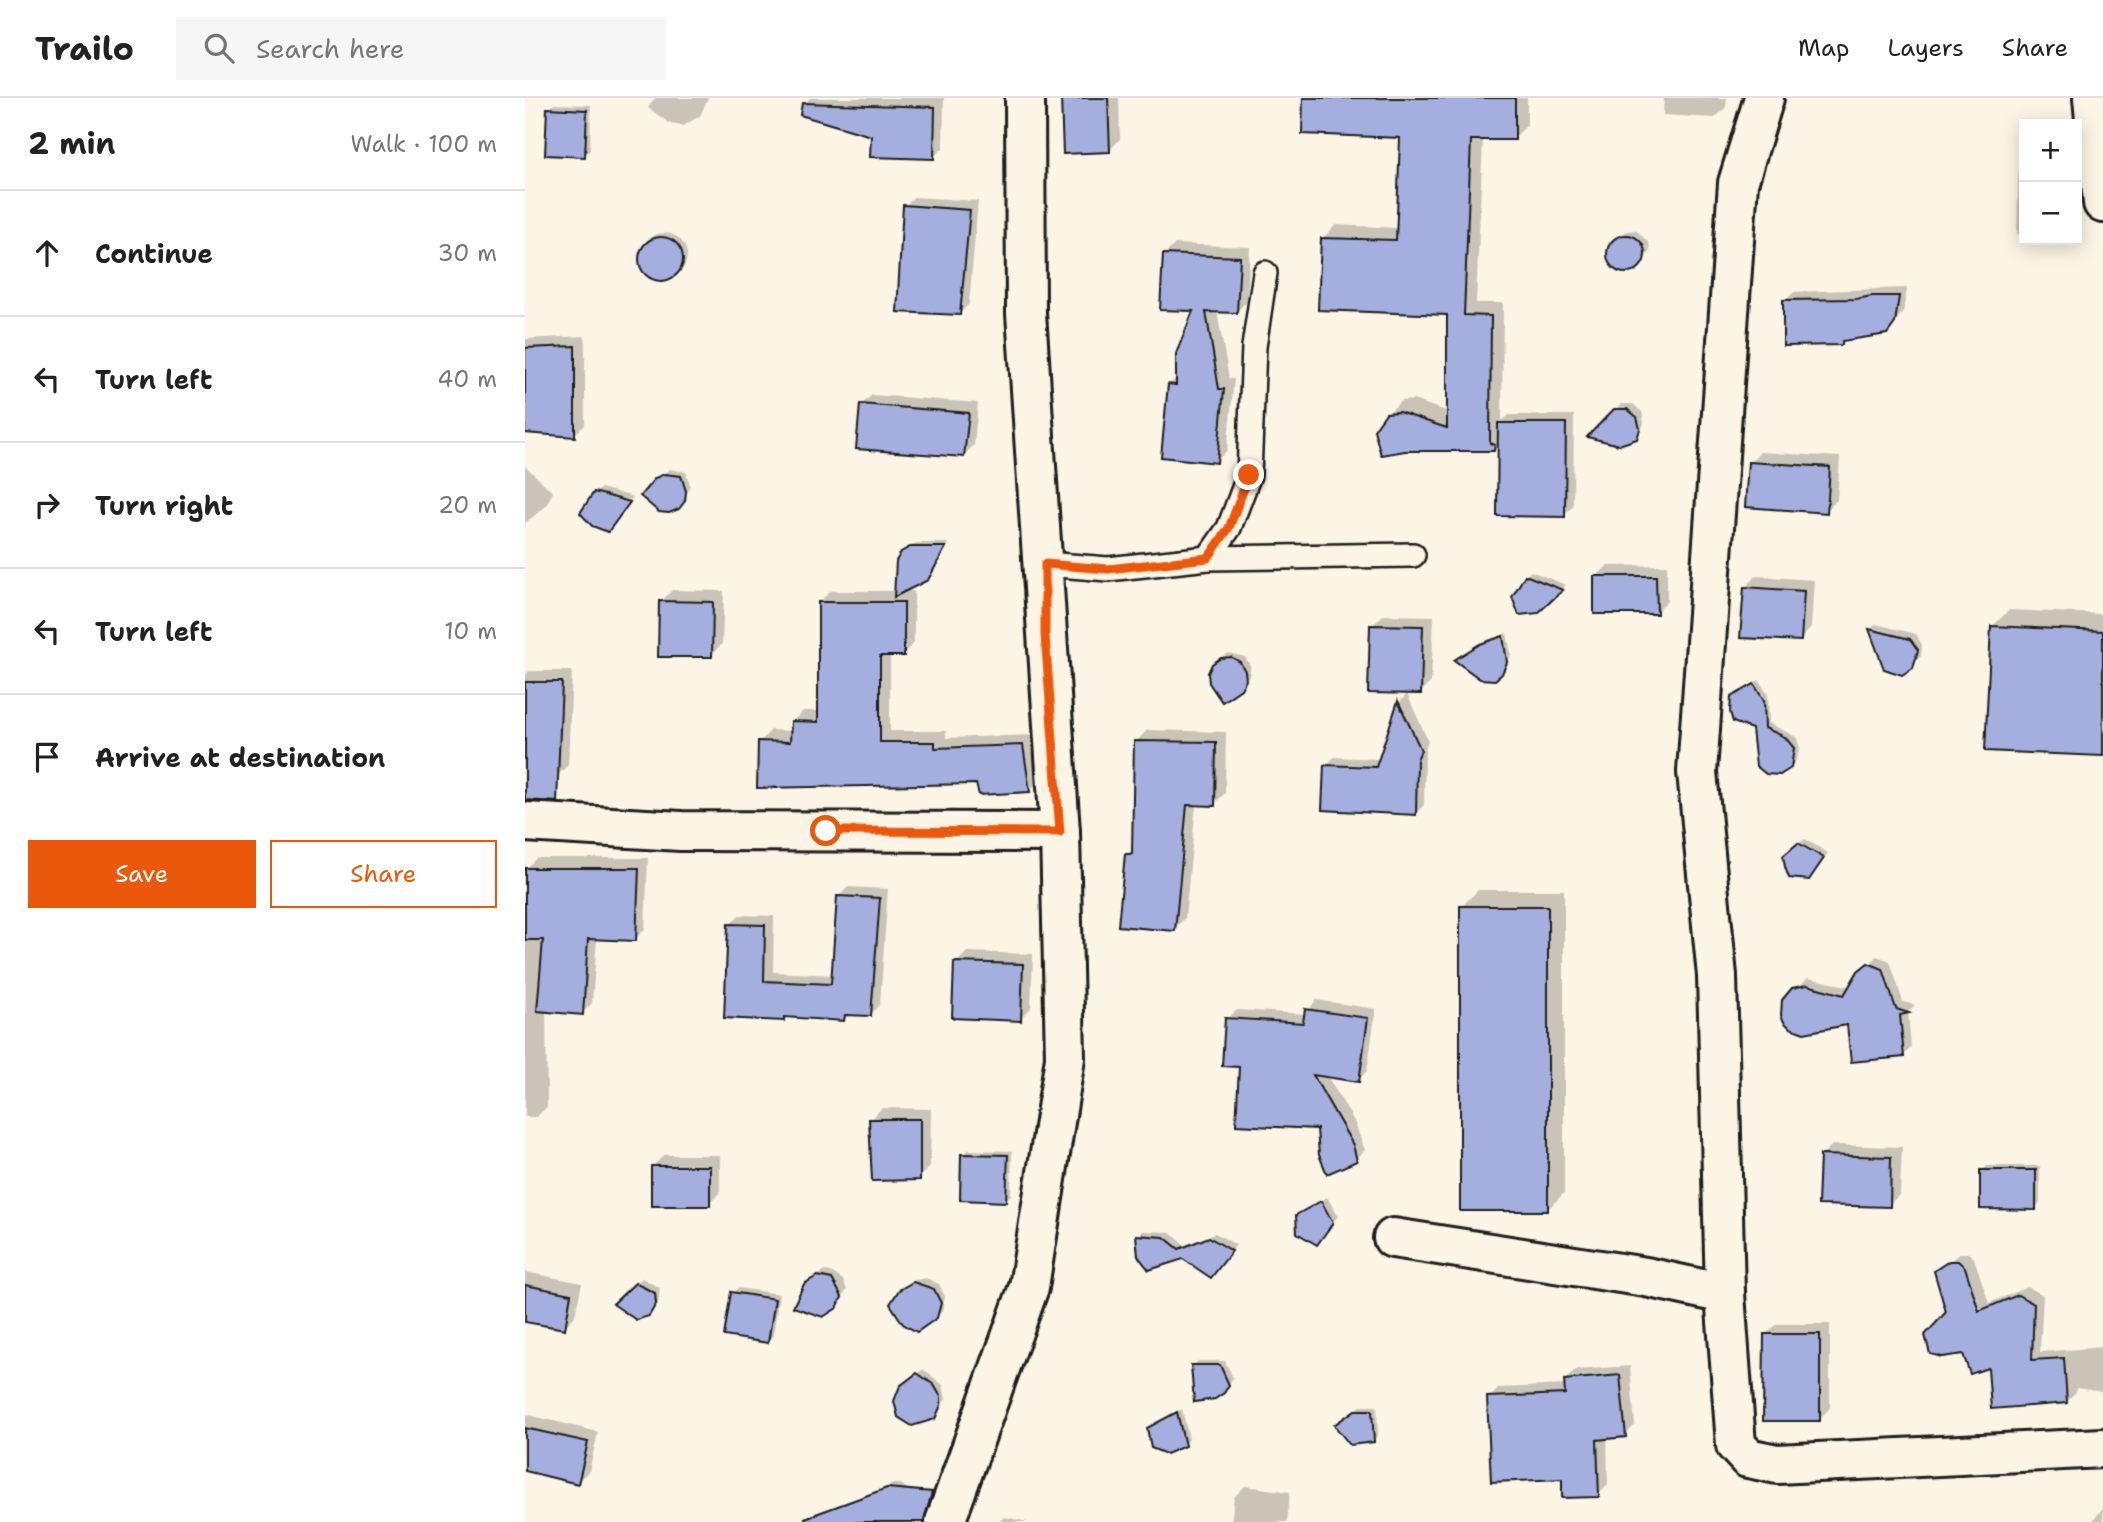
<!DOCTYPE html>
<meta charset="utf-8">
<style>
:root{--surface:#fff;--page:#f6f6f6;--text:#222;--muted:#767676;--line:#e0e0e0;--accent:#ea580c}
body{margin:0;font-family:"Shantell Sans",sans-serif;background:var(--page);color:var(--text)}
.controls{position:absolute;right:21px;top:21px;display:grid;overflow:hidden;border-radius:0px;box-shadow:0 4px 18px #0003}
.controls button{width:63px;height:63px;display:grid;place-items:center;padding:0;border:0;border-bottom:2px solid var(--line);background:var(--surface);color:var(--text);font:35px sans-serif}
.stop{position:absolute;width:21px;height:21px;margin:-16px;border:5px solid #ea580c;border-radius:50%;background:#fff}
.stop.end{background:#ea580c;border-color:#fff;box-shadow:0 2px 7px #0008}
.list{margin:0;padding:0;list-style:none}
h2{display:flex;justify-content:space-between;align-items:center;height:91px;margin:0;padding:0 28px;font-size:30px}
h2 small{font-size:23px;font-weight:400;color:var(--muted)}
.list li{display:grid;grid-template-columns:46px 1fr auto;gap:21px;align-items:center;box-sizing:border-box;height:126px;padding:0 28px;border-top:2px solid var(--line)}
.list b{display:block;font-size:26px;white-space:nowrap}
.list em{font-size:23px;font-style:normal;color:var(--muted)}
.actions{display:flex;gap:14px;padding:21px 28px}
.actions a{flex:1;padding:16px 0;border:2px solid var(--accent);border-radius:0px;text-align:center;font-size:24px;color:var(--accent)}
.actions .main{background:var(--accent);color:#fff}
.icon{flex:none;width:38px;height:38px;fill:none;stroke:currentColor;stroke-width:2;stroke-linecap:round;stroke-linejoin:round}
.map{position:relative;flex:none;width:1578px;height:1424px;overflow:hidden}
header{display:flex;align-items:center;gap:42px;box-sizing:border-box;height:98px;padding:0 35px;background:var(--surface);border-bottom:2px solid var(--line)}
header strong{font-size:33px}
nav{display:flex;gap:38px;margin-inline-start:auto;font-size:24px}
.search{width:490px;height:63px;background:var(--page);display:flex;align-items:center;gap:18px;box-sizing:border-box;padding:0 24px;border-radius:0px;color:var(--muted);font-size:26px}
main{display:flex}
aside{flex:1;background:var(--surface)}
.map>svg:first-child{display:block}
.shadow{fill:#0003}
.building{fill:#a5afdf;stroke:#1c1c1c;stroke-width:2}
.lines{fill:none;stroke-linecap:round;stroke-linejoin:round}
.service-casing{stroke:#1c1c1c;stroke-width:28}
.minor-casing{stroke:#1c1c1c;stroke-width:44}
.service{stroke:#fcf5e5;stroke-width:23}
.minor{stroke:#fcf5e5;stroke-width:38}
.route{stroke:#ea580c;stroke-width:9}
</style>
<header>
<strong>Trailo</strong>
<div class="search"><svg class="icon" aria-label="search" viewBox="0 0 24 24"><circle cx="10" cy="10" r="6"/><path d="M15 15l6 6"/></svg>Search here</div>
<nav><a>Map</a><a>Layers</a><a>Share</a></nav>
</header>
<main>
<aside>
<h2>2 min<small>Walk · 100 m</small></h2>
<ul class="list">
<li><svg class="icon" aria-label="ahead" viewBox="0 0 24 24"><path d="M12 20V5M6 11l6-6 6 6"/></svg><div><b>Continue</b></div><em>30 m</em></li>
<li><svg class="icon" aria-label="left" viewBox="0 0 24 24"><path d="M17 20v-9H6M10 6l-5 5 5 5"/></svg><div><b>Turn left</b></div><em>40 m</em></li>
<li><svg class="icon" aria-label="right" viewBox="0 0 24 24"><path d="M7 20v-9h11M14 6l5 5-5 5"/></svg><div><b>Turn right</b></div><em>20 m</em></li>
<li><svg class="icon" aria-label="left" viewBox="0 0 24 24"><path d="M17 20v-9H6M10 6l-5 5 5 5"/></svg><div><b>Turn left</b></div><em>10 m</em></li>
<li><svg class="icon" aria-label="arrive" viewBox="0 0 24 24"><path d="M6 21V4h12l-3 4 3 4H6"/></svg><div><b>Arrive at destination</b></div></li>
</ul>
<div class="actions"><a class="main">Save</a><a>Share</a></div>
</aside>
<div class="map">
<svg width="1578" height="1424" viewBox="0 0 1578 1424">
<rect width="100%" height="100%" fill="#fcf5e5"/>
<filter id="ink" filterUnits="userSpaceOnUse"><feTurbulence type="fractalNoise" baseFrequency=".0143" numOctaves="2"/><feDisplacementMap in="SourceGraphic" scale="14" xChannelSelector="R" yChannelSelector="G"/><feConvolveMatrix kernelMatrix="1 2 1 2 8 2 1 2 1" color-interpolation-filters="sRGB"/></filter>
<g filter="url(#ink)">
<g class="shadow">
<polygon points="130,0 183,0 175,18 158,28 146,26 123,10"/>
<polygon points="285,0 419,0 418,50 409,59 348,37 279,6"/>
<polygon points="538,0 594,0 595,41 584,53"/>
<polygon points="780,0 1002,0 1002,27 989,40 958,40 951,205 978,205 977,323 984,317 1049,317 1048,408 1039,417 974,345 968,351 862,316 876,303 888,302 924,314 924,216 798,140 811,127 873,130 877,38"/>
<polygon points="1139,0 1202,0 1201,9 1190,20 1138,17"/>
<polygon points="29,6 66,7 65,52 60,57 24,11"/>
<polygon points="1499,55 1499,136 1492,136 1494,60"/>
<polygon points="389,99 453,103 444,206 434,216 380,108"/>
<polygon points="1111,132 1124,145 1125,153 1115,167 1098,173 1085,162 1084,153 1089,143 1102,133"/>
<circle cx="139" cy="158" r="23"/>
<polygon points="650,146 725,149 722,203 712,213 692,213 704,281 709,281 702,352 692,363 644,287 653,278 670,212 639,157"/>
<polygon points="1382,190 1378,214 1361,234 1321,241 1316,245 1260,203 1269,194"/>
<polygon points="60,238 60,327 49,337 0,333 0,241"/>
<polygon points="347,297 453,305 449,347 439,357 337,306"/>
<polygon points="1096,306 1108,306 1117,314 1119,325 1116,334 1100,346 1066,338"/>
<polygon points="1235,354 1315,359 1312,402 1301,413 1224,365"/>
<polygon points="0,368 28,394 20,409 0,425"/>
<polygon points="145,371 161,374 165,387 159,404 131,381"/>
<polygon points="76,390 108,399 88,427 71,395"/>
<polygon points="391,445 424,445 408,475 376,493 389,493 389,545 378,556 365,556 365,633 421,633 421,640 509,637 515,682 504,693 235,644 246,632 267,633 267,624 278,613 294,613 294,504 306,493 371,493 377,455"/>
<polygon points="1142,467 1142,503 1131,514 1071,479 1082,468"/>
<polygon points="1006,473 1041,487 1013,513 1001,478"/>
<polygon points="1231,478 1289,482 1286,530 1275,542 1220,490"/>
<polygon points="147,492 199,493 197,546 186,557 136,504"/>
<polygon points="1484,512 1578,516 1578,656 1462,651 1468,528"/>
<polygon points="858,517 909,518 906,584 895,595 847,528"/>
<polygon points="1351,526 1391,536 1397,547 1396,558 1376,575 1365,573 1356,565 1346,531"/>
<polygon points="982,535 986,557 982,568 969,581 932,561 962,542"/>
<polygon points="703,555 720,559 725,567 725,576 715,590 695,561"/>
<polygon points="4,573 47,573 43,667 32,678 0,677 0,578"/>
<polygon points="1234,582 1243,597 1244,625 1271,639 1275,650 1271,663 1261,673 1208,600"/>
<polygon points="882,596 903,643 900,653 899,707 891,715 801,668 809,659 855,661 875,604"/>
<polygon points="622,632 701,634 700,695 689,706 671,706 660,820 649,831 602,757 609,749 611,644"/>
<polygon points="1280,741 1303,755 1283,780 1265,753"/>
<polygon points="11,760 123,760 120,831 110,841 72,840 67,905 57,915 21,912 22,1009 11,1019 0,1019 1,771"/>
<polygon points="323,789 363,791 355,906 346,916 325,915 319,921 262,917 258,921 205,827 214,817 249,818 248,874 308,877 314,798"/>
<polygon points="953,792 1039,792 1039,1095 1022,1112 936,809"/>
<polygon points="442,854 508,856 506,910 495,921 431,865"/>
<polygon points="1352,858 1365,863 1378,904 1390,907 1383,914 1386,950 1378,958 1322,925 1264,898 1283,880 1326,889"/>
<polygon points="791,902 851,911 842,973 833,982 802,978 829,1023 840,1052 831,1061 716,968 702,921 712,912 781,916"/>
<polygon points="357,1010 406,1011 405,1069 394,1080 346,1021"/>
<polygon points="1307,1047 1377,1049 1375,1096 1364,1107 1296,1058"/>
<polygon points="443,1052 487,1053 486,1097 480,1102 438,1057"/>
<polygon points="139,1057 195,1057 195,1095 184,1106 128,1068"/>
<polygon points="1462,1068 1515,1068 1515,1105 1510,1110 1457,1073"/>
<polygon points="802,1099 813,1118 797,1139 772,1118"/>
<polygon points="618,1133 645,1134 660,1147 690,1135 711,1147 691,1172 613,1138"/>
<polygon points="1435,1155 1443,1155 1449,1160 1464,1205 1503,1189 1518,1197 1515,1254 1578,1249 1578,1294 1551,1290 1551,1294 1542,1304 1465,1268 1423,1215 1411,1174"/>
<polygon points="299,1173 306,1174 318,1182 322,1192 311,1208 280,1187"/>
<polygon points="0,1174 57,1185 50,1218 39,1229 0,1222"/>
<polygon points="117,1180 135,1190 133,1206 117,1220 104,1219 90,1206"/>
<polygon points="401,1180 414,1186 420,1199 417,1213 411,1219 381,1188 387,1183"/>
<polygon points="213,1190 254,1196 248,1238 243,1243 207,1195"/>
<polygon points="1252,1226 1305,1226 1305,1310 1294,1321 1240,1237"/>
<polygon points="673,1263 700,1263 708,1280 698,1294 668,1268"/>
<polygon points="1105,1268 1110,1327 1100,1337 1082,1339 1083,1387 1073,1397 1038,1379 964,1300 974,1290 1041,1287 1040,1282 1051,1272"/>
<polygon points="398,1271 418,1287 421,1301 409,1320 371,1311 372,1296"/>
<polygon points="836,1308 852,1308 853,1337 848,1343 816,1322"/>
<polygon points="657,1311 664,1341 659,1346 624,1330"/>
<polygon points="0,1316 73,1334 64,1373 52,1384 0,1371"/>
<polygon points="368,1386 376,1386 388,1395 379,1424 350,1424 332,1402"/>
<polygon points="720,1388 765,1394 762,1424 706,1424 709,1399"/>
<polygon points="1578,1410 1578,1424 1569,1424 1569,1421"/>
<polygon points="479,1419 503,1424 474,1424"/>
</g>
<g class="building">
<polygon points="536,0 583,0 585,54 538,56"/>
<polygon points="778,0 990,0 990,42 946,42 939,217 966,218 965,345 970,347 969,353 880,353 856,357 849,332 861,315 874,314 922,330 922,217 793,212 796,140 871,142 875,40 777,36"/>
<polygon points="277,5 410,9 409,61 345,59 346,38 275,17"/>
<polygon points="22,10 62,12 60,59 20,57"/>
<polygon points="378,107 445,112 435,217 372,214"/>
<circle cx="1101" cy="156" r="19"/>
<circle cx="136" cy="161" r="22"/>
<polygon points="638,156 715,159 712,215 681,214 694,291 699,291 692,365 636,359 643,286 651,287 651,256 668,213 635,212"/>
<polygon points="1347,198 1374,198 1370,225 1362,236 1317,243 1317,247 1258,248 1258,202 1331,201"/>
<polygon points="50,248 50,339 0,335 0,250"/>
<polygon points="335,306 444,315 439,359 331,351"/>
<polygon points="1089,311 1102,311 1112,319 1115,331 1112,341 1094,347 1062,339"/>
<polygon points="973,325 1041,325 1040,419 972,418"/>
<polygon points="1223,364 1305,369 1302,415 1220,409"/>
<polygon points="139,376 156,378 161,393 160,403 154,411 144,415 134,414 115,398 130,380"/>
<polygon points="69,394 105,404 83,434 67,428 55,415"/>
<polygon points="385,449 421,449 403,482 369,499 371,463 376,454"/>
<polygon points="1000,477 1038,492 1013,515 994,517 987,499"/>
<polygon points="1069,478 1131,478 1132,516 1069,516"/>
<polygon points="1219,489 1279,493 1276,543 1215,540"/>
<polygon points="134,503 188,504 187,559 133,559"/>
<polygon points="293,504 379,504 379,558 355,558 355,644 410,644 410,650 498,647 505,694 454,697 451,686 232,690 233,643 265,644 266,623 293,624"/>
<polygon points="845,527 898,528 896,596 843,595"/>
<polygon points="1466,528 1578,533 1578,658 1460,653"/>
<polygon points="1344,531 1385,541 1393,552 1388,570 1377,577 1359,571"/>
<polygon points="978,538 982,564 977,576 970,582 955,581 929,562 955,546"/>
<polygon points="706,559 715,564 720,573 721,582 716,591 697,604 684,585 683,575 687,566 696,560"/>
<polygon points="0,584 37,584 32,704 0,702"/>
<polygon points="1229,586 1239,603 1240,630 1260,639 1269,650 1266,670 1255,677 1241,676 1231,668 1227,631 1208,624 1205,614 1206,599"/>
<polygon points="873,603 896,652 892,662 891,717 797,712 799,667 851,669"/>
<polygon points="609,643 691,644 690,708 662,707 650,833 593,828 600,756 607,756"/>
<polygon points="1273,745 1299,760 1284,782 1264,780 1260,769 1258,758"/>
<polygon points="0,770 114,770 111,843 63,841 58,917 12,913 18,842 0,842"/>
<polygon points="312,798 355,800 346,918 320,917 319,923 259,919 259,923 199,920 203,826 240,827 239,883 306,886"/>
<rect x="935" y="808" width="88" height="305"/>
<polygon points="429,864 498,866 496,923 427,920"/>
<polygon points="1343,865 1358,871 1371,911 1384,915 1375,917 1379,959 1326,964 1322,927 1279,935 1265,930 1259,924 1256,917 1257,902 1267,890 1282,887 1319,897 1333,873"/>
<polygon points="780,911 843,920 834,984 788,977 828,1047 832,1063 802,1076 794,1057 792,1031 711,1027 714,969 697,968 700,920 778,925"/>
<polygon points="344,1021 395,1021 395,1082 347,1083"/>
<polygon points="436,1056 483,1057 481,1104 435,1102"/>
<polygon points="1295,1057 1366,1059 1365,1109 1293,1107"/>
<rect x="126" y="1068" width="59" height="40"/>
<polygon points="1455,1072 1511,1072 1511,1112 1455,1111"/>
<polygon points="796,1103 808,1125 792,1147 772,1135 771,1117"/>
<polygon points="611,1137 639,1139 654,1151 684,1139 707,1153 686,1180 658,1161 624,1172 613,1158"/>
<polygon points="1424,1163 1433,1163 1440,1169 1454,1213 1493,1197 1509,1206 1507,1262 1539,1260 1542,1305 1466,1311 1463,1270 1445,1276 1438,1256 1417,1259 1405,1256 1400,1237 1421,1214 1409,1173"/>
<polygon points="292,1178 307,1181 317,1199 312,1210 298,1219 268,1209 279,1186"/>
<polygon points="388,1184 409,1191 416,1205 412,1220 392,1234 378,1226 365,1206 374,1192"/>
<polygon points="110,1185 130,1195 131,1206 124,1218 111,1222 88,1206"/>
<polygon points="0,1187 46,1196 40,1231 0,1224"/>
<polygon points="206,1194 250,1201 243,1245 199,1238"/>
<polygon points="1239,1236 1295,1236 1295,1323 1238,1323"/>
<polygon points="666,1267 695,1267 704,1287 699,1295 690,1301 669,1304"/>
<polygon points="392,1275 409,1287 416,1299 416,1307 410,1321 387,1328 373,1319 369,1303 375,1288"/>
<polygon points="1095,1277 1101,1339 1072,1342 1074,1399 1037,1400 1037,1381 966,1384 962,1299 1040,1296 1039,1282"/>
<polygon points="830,1312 847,1312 849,1344 825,1347 809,1327"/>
<polygon points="652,1314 660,1348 641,1356 626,1350 622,1330"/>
<polygon points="0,1330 63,1344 53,1386 0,1373"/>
<polygon points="362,1390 407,1394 399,1424 281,1424 280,1420"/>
</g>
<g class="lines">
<g class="service-casing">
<g id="service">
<polyline points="683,460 888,457"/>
<polyline points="520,466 583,471 683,460 704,430 724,377 729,249 740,175"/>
</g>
</g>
<g class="minor-casing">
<g id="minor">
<polyline points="1239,0 1213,85 1172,674 1192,878 1200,1196 1211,1347 1223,1360 1252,1366 1578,1350"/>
<polyline points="1568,0 1578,105"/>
<polyline points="0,724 156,733 535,734"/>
<polyline points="868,1140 1121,1179 1200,1196"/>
<polyline points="420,1424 504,1189 540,960 535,734 501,215 500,0"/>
</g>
</g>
<use href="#service" class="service"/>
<use href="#minor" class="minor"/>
</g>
</g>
<g class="lines" filter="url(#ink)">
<polyline class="route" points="301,733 535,734 520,537 520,466 583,471 683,460 704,430 724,377"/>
</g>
</svg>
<div class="controls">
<button>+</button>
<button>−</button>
</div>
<div class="stop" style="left:301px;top:733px"></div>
<div class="stop end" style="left:724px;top:377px"></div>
</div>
</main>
